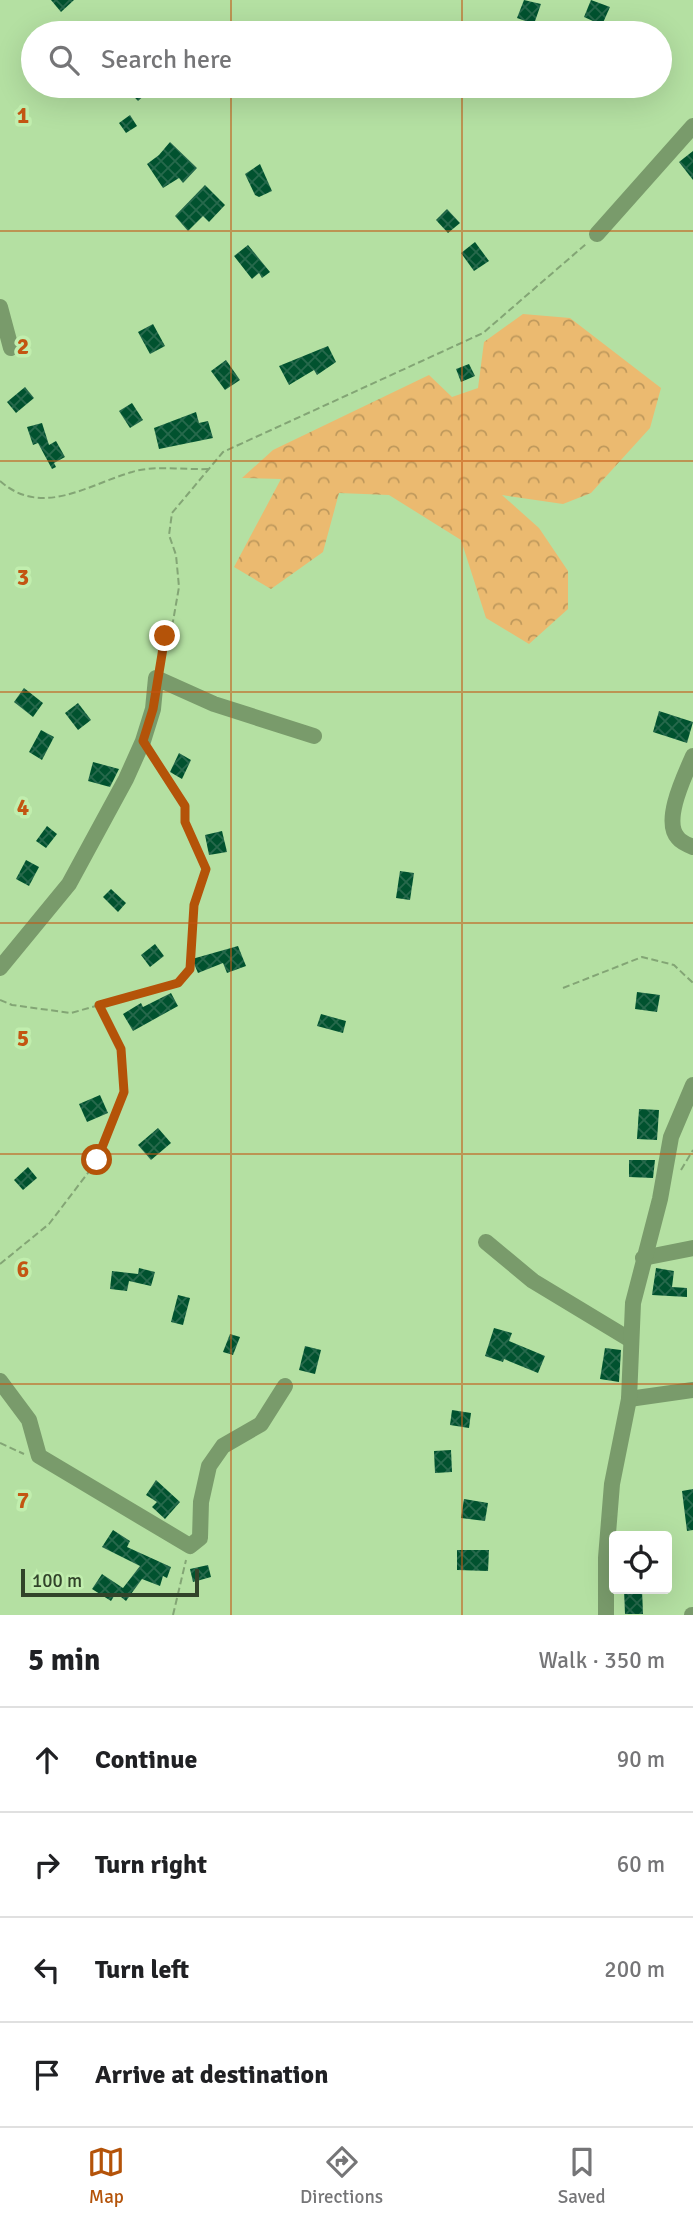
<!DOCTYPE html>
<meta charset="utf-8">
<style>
:root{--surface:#fff;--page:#f6f6f6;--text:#202124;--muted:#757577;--line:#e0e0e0;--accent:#b45309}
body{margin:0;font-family:Signika,sans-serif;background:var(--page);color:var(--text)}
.controls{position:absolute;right:21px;bottom:21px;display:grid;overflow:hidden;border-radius:7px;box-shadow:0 7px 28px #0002}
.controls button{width:63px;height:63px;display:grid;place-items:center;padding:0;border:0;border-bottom:2px solid var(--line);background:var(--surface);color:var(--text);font:35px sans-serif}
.scale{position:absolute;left:21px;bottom:18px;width:178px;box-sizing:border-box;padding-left:7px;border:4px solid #31432a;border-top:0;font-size:19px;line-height:24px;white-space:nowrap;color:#31432a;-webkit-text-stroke:5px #c1eeae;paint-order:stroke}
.stop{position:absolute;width:21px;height:21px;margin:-16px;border:5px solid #b45309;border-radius:50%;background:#fff}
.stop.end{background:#b45309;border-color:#fff;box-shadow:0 2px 7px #0008}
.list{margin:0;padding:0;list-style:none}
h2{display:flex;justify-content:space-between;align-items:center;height:91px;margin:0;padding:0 28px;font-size:30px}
h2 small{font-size:23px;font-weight:400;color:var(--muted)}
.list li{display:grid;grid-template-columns:46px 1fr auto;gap:21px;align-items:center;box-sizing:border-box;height:105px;padding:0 28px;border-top:2px solid var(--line)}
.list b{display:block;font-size:26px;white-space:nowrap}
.list em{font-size:23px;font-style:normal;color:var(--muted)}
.icon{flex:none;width:38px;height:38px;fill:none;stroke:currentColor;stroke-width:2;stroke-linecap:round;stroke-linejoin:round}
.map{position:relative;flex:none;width:693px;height:1615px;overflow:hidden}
.search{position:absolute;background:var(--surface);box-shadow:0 7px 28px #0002;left:21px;right:21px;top:21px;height:77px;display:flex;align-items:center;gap:18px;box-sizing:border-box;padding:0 24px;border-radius:38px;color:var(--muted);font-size:26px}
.sheet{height:511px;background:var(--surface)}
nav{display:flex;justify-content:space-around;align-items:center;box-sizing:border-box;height:98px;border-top:2px solid var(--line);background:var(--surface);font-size:19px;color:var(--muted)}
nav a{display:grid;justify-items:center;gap:4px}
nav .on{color:var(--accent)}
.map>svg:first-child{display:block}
.forest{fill:url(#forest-crowns)}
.building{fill:url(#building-cross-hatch)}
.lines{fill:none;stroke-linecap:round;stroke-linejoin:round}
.path{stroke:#83a575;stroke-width:2;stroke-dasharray:7 3.5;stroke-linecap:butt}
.minor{stroke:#799b6b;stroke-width:16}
.route{stroke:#b45309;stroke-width:9}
.grid{fill:none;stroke:#c35512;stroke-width:2;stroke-opacity:0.55}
.grid-label{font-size:23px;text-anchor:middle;font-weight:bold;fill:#c35512;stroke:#c1eeae;stroke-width:7;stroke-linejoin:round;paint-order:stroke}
</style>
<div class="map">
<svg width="693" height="1615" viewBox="0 0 693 1615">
<defs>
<pattern id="forest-crowns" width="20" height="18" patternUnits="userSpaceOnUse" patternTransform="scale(1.75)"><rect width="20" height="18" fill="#ebba70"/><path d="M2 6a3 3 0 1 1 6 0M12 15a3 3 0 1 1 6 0" fill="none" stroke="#bf995c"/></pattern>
<pattern id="building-cross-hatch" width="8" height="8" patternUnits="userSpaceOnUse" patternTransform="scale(1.75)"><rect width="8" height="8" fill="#01522f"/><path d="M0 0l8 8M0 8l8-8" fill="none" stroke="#27694c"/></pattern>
</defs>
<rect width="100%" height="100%" fill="#b4e0a2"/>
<polygon class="forest" points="523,314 570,318 661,388 650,428 591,493 563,504 502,495 539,528 568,571 568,609 529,644 486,618 461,540 389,495 339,493 323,552 271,589 234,567 281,479 242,478 273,450 429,375 452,397 478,388 484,342"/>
<g class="building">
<polygon points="51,0 74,0 61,12"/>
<polygon points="524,0 541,4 534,24 517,18"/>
<polygon points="591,0 610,7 602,25 584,17"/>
<polygon points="124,86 155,86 138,101"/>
<polygon points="130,115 137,126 126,133 119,123"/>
<polygon points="170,142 197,168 183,183 179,178 163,188 147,164 159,155"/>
<polygon points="693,151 693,180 679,162"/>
<polygon points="260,164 272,191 259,197 255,195 245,174"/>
<polygon points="205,185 225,205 209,222 203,216 188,231 175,216"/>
<polygon points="447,209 460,223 448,233 436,220"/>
<polygon points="475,242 489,261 474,271 461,253"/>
<polygon points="248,245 270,272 262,278 259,273 252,279 234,256"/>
<polygon points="153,324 165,346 150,354 138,332"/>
<polygon points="328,346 336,362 317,375 314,370 289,385 279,366"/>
<polygon points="226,360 240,380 225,390 211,371"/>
<polygon points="469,364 475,376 461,382 456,369"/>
<polygon points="25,387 34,398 16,413 7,402"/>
<polygon points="132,403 143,420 130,428 119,411"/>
<polygon points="196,412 199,423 208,421 213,438 159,449 154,428"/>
<polygon points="42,423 49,445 56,441 65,457 54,463 56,467 52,469 38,443 33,445 27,427"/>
<polygon points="24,688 43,703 33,717 14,702"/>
<polygon points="78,703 91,720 78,730 65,713"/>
<polygon points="659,711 693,722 687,743 653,732"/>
<polygon points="41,730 54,737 42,760 29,752"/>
<polygon points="179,753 191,760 182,779 170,772"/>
<polygon points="93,762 119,769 110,787 88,781"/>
<polygon points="47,826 57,834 46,848 36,841"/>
<polygon points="222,831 227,852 209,855 205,835"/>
<polygon points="26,860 39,867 29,886 16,879"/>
<polygon points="400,871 414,873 410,900 396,898"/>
<polygon points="111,889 126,903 118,912 103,897"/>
<polygon points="155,944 164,956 150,967 141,955"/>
<polygon points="238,946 246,966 227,973 223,963 198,973 192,959"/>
<polygon points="637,992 660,995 657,1012 635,1009"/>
<polygon points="171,993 178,1006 133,1031 123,1014 141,1003 143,1007"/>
<polygon points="321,1014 346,1021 343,1033 317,1026"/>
<polygon points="100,1095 108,1113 87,1122 79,1104"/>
<polygon points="639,1109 659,1110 657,1140 637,1139"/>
<polygon points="158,1128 171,1143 151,1160 138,1145"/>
<polygon points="629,1160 655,1160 653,1178 629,1177"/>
<polygon points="28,1167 37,1178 23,1190 14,1180"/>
<polygon points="139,1268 155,1272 151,1286 129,1281 127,1291 110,1289 112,1271 138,1274"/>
<polygon points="656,1268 674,1271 672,1287 687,1288 687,1297 652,1295"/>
<polygon points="178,1295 190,1298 183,1325 171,1322"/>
<polygon points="494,1328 512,1333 509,1341 545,1356 538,1373 504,1359 503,1362 485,1356"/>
<polygon points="230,1334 240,1337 233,1355 223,1352"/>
<polygon points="305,1346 321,1350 315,1374 299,1370"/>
<polygon points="605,1348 621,1350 619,1382 600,1379"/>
<polygon points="452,1410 471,1413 469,1428 450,1425"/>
<polygon points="451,1450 452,1472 435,1473 434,1451"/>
<polygon points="156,1480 180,1502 165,1519 152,1507 157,1502 146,1495"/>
<polygon points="693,1489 693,1530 687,1531 682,1491"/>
<polygon points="464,1499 488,1503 485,1521 461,1518"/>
<polygon points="113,1530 130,1541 127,1547 171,1567 167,1578 163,1576 160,1586 142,1579 126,1601 116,1593 111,1601 92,1589 102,1574 123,1588 140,1566 102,1547"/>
<polygon points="457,1550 489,1550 488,1571 457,1570"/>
<polygon points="208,1565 211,1577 193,1582 190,1569"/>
<polygon points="624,1589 642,1589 643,1614 625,1614"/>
</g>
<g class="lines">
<g class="path">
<path d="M0 481C42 518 87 485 132 472 154 465 184 470 208 469"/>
<polyline points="158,665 161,645 172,627 179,587 176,555 169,535 172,513 223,452 483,333 586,244"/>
<polyline points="563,988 642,957 674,965 693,983"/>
<polyline points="0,1000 12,1005 71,1013 178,983 190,969 194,905 206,868 185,822 185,806 153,757"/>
<polyline points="681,1170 693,1150"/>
<polyline points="0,1264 49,1224 97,1161 124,1092 121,1049 99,1006"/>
<polyline points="0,1443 24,1454"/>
<polyline points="173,1615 186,1560"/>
</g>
<g class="minor">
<polyline points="597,234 693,126"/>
<polyline points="0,307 11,348"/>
<path d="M693 756C685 775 662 821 678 838 681 842 688 845 693 847"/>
<polyline points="0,968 69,884 126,779 143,741 153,709 156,678 214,704 314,736"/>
<polyline points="486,1242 533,1281 629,1339"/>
<polyline points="643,1258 693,1248"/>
<polyline points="0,1381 29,1420 39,1456 190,1546 200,1538 201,1502 209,1466 223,1446 261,1424 285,1386"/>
<polyline points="629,1399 693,1390"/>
<polyline points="606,1615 606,1558 612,1484 629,1399 633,1303 660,1199 671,1137 693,1085"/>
<polyline points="692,1615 693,1615"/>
</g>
</g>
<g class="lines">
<polyline class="route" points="97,1160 124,1092 121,1049 99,1005 178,983 190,969 194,905 206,869 185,822 185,806 143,741 153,709 165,636"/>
</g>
<path class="grid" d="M231 0V33M462 0V33M231 86V1615M462 86V1615M0 231H693M0 461H693M0 692H693M0 923H693M0 1154H693M0 1384H693"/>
<g class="grid-label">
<text x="23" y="123">1</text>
<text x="23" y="354">2</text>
<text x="23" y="585">3</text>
<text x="23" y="815">4</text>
<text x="23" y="1046">5</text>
<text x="23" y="1277">6</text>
<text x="23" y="1508">7</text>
</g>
</svg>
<div class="controls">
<button><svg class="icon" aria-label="locate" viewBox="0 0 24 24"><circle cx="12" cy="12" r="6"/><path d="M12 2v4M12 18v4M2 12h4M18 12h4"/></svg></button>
</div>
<div class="scale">100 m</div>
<div class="stop" style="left:97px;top:1160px"></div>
<div class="stop end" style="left:165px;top:636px"></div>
<div class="search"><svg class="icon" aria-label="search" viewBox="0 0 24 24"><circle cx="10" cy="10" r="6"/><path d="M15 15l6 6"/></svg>Search here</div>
</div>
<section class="sheet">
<h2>5 min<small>Walk · 350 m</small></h2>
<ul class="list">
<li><svg class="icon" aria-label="ahead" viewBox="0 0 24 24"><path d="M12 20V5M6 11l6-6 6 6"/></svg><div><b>Continue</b></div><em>90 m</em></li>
<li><svg class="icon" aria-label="right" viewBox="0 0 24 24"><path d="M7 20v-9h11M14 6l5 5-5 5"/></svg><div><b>Turn right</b></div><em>60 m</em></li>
<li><svg class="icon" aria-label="left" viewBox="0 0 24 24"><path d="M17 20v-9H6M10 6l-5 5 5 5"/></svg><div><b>Turn left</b></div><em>200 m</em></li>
<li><svg class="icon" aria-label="arrive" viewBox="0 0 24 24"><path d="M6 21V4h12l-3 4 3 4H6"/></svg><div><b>Arrive at destination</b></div></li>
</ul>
</section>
<nav>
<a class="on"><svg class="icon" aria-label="map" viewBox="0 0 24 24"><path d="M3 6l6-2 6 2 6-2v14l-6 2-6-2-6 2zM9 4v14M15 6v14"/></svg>Map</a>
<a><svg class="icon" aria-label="directions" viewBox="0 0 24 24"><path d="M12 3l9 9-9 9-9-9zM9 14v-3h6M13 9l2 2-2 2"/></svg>Directions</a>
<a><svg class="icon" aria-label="saved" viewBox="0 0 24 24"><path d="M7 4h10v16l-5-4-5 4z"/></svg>Saved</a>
</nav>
